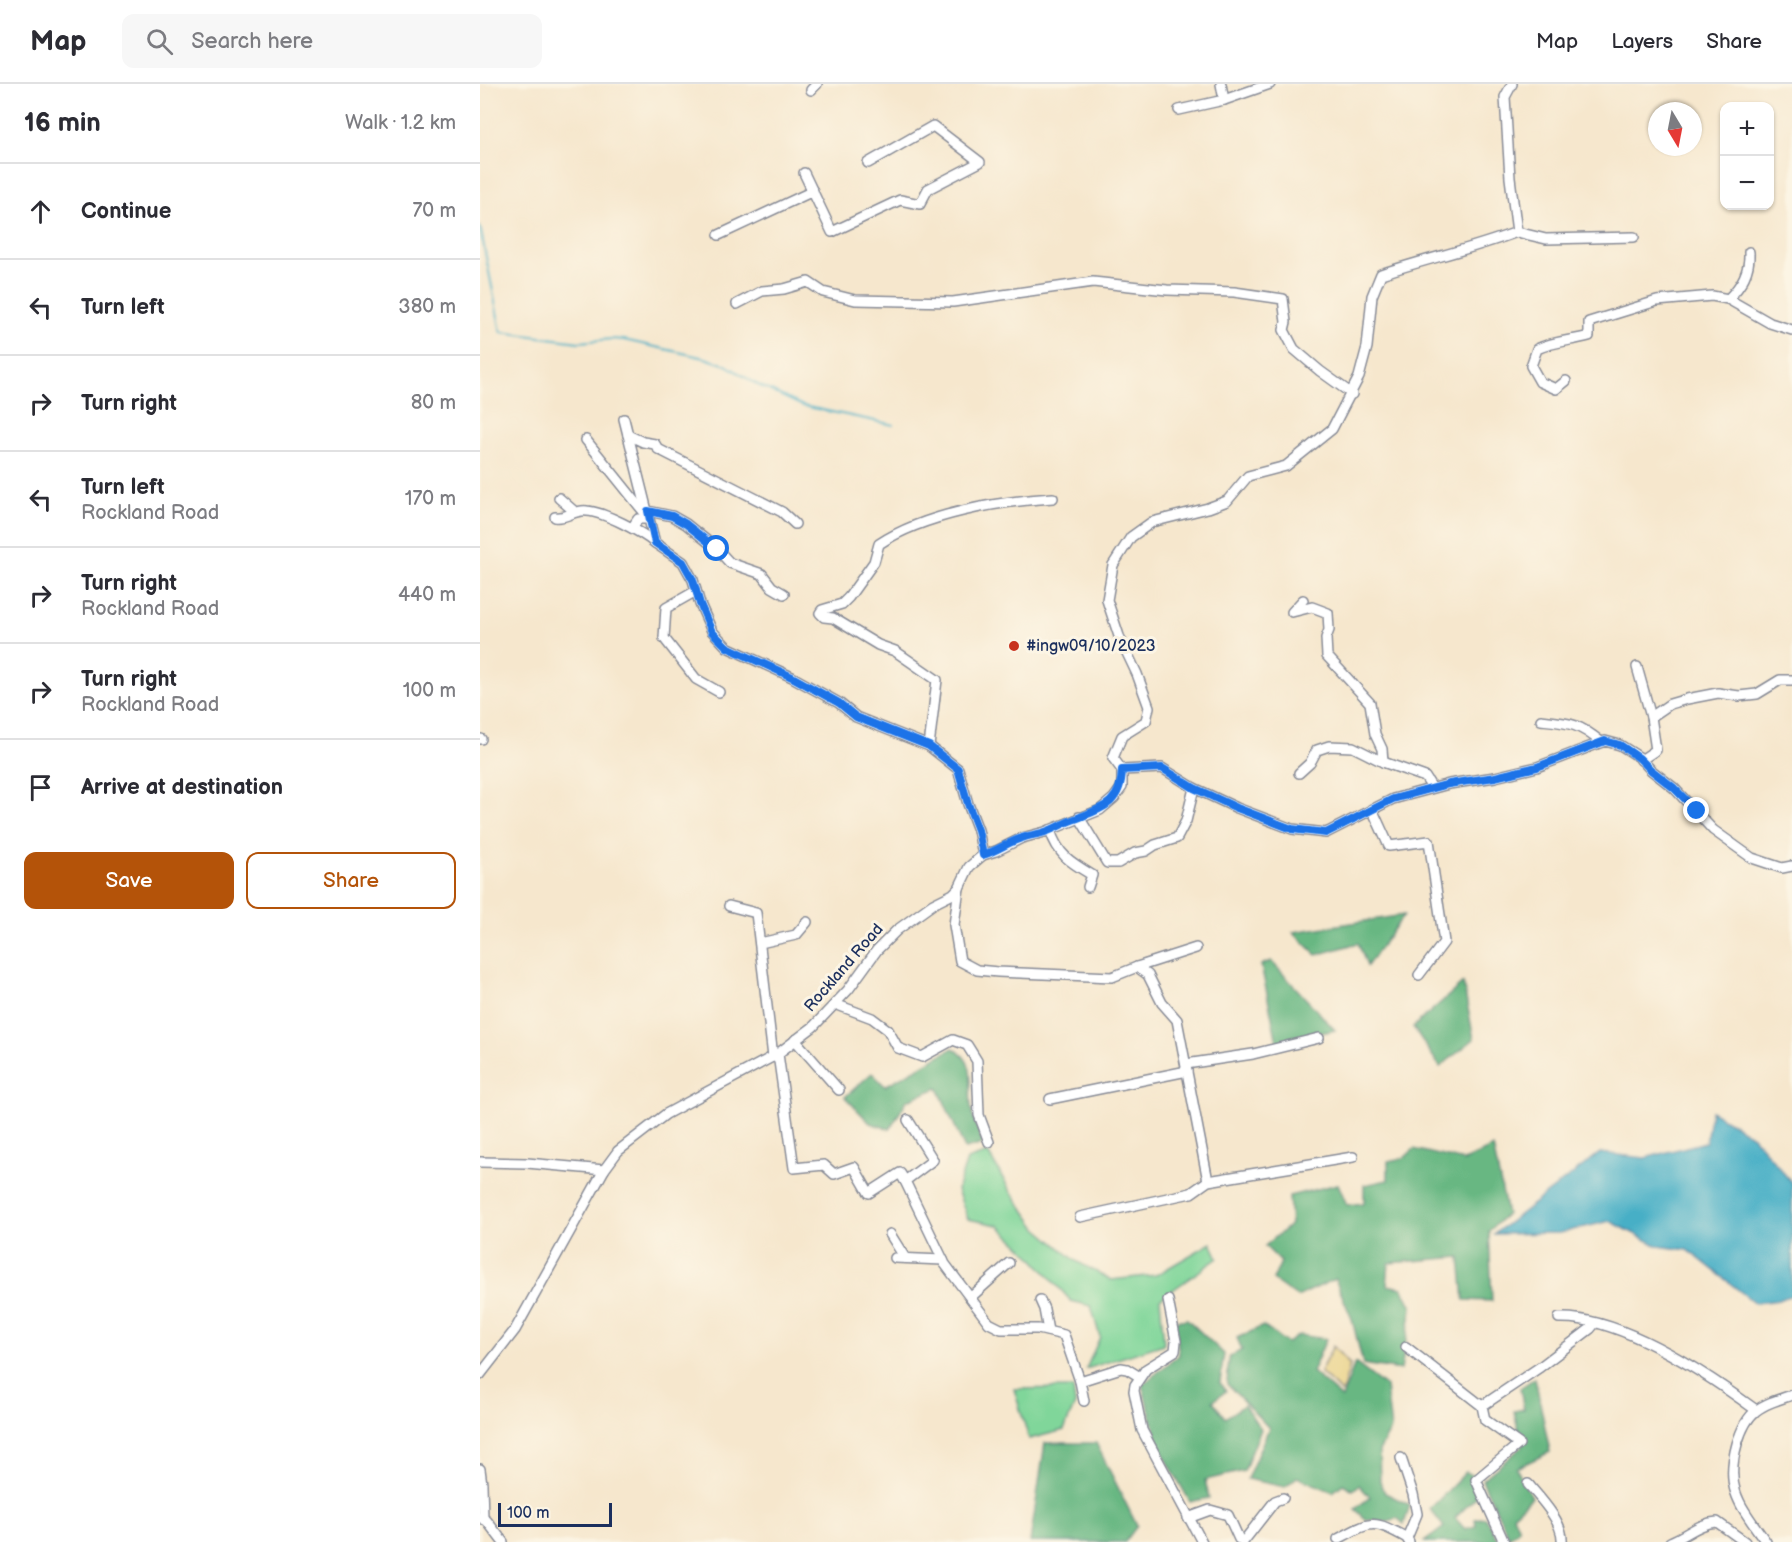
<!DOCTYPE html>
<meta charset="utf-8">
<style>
:root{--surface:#fff;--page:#f7f7f7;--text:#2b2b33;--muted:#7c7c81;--line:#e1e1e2;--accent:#b45309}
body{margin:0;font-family:"Balsamiq Sans",sans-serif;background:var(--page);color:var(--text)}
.controls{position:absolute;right:18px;top:18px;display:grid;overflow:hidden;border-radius:12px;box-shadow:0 2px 4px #0004}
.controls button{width:54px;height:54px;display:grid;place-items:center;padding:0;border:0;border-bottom:2px solid var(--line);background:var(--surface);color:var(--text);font:30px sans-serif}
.compass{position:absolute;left:1168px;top:18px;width:54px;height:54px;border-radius:50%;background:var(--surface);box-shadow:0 2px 4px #0004;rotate:170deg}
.scale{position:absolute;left:18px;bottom:15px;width:114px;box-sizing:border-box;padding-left:6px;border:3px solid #1b2f5e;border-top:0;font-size:16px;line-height:21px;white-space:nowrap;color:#1b2f5e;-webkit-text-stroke:4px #fcf5e5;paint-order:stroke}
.stop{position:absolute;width:18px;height:18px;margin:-14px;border:4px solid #1a73e8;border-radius:50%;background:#fff}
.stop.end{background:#1a73e8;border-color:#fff;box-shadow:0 2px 6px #0008}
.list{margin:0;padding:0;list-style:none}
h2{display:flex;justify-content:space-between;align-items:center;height:78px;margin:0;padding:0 24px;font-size:26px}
h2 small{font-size:20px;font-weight:400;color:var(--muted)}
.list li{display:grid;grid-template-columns:39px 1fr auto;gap:18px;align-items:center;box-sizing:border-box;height:96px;padding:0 24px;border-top:2px solid var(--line)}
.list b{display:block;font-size:22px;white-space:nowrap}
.list p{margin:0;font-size:20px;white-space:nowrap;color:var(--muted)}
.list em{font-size:20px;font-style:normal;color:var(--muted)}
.actions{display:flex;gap:12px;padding:18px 24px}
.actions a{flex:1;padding:14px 0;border:2px solid var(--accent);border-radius:12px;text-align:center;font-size:21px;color:var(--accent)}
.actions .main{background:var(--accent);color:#fff}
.icon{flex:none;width:33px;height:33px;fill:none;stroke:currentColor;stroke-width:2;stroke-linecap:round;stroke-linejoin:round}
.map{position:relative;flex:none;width:1312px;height:1458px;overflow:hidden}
header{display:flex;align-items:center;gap:36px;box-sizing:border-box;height:84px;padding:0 30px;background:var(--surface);border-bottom:2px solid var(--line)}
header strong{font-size:28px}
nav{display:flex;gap:33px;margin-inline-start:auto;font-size:21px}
.search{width:420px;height:54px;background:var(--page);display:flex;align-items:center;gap:15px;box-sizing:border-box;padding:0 21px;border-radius:12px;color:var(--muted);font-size:22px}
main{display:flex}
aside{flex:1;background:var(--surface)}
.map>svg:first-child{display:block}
.green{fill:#80d69a;stroke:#4e827c;stroke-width:1.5}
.forest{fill:#68b782;stroke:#427370;stroke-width:1.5}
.sand{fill:#eeda9e;stroke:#84847e;stroke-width:1.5}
.water{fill:#47afc6;stroke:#316f92;stroke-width:1.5}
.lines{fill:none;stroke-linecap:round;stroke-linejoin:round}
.stream{stroke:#47afc6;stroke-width:2}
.minor-casing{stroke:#888b96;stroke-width:12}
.minor{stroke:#fff;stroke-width:9}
.route{stroke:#1a73e8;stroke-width:8}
.poi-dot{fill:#c8321e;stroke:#fcf5e5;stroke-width:2}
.labels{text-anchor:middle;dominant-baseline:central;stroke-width:6;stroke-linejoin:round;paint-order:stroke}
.poi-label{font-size:16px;fill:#1b2f5e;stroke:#fcf5e5;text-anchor:start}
.street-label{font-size:16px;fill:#1b2f5e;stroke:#fcf5e5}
</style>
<header>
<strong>Map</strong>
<div class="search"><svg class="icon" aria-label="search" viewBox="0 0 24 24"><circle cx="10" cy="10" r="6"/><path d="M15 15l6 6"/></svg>Search here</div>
<nav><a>Map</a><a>Layers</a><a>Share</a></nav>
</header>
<main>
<aside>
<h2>16 min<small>Walk · 1.2 km</small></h2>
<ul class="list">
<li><svg class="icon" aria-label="ahead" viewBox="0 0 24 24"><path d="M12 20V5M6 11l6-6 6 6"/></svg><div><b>Continue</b></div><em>70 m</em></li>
<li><svg class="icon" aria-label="left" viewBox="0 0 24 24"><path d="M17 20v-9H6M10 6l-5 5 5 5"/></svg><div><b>Turn left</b></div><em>380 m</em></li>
<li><svg class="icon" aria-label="right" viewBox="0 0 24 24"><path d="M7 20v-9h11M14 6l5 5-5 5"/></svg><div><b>Turn right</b></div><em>80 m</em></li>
<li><svg class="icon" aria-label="left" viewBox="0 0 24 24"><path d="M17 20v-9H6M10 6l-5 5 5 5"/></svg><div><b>Turn left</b><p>Rockland Road</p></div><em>170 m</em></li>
<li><svg class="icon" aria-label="right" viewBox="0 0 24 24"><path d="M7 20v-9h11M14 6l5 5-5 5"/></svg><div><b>Turn right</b><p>Rockland Road</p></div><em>440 m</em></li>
<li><svg class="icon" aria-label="right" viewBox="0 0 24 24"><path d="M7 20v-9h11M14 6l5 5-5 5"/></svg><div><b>Turn right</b><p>Rockland Road</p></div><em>100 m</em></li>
<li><svg class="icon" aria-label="arrive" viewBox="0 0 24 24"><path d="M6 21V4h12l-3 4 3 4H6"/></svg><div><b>Arrive at destination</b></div></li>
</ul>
<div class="actions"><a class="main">Save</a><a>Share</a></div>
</aside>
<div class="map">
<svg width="1312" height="1458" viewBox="0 0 1312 1458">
<rect width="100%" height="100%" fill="#fcf5e5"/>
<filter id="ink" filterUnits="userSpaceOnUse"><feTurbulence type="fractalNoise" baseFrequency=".0167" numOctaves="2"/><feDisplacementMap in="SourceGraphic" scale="12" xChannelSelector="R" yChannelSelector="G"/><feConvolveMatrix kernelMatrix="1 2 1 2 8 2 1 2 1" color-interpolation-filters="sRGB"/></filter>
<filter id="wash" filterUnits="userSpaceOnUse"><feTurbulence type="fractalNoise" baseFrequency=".008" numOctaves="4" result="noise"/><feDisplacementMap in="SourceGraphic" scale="24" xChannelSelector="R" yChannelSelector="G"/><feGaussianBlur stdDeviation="1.35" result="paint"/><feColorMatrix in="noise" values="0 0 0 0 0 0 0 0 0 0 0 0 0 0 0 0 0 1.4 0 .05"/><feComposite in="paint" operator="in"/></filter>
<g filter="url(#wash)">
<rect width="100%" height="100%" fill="#f6e7cd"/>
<g class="green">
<polygon points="508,1069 531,1108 557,1144 596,1177 631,1196 676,1191 731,1159 738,1174 680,1215 684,1260 606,1285 620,1253 611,1222 591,1217 550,1171 518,1141 488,1135 477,1106 487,1076"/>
<polygon points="593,1304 595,1320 584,1346 549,1355 534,1305"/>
</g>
<g class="forest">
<polygon points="924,831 887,882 878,859 837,871 813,848"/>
<polygon points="791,877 855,946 797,958 781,881"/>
<polygon points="983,899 994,955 960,983 933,943"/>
<path d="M473 964C501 981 486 1002 492 1028 494 1039 500 1050 503 1060L485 1065 458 1004 427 1016 410 1045 390 1039 365 1013 392 989 405 1002Z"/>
<polygon points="1013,1063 1027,1130 1009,1147 1012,1217 984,1216 980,1173 909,1179 907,1201 922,1204 932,1223 921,1286 883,1280 872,1235 855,1195 817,1213 793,1196 801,1178 785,1162 811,1140 809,1112 858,1100 867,1121 884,1119 884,1101 908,1096 908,1077 924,1074 934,1065 984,1077"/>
<polygon points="707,1235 744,1270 740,1299 746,1307 733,1317 745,1334 764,1321 781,1345 764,1387 725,1396 729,1414 710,1418 680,1364 662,1301 699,1271 695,1237"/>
<polygon points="783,1242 807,1259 819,1251 846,1255 832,1288 862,1314 875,1279 906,1303 911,1345 899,1367 900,1397 905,1409 930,1421 924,1440 917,1434 908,1437 887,1436 875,1425 890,1413 879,1401 873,1406 863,1400 853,1408 817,1393 805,1403 767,1395 789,1344 747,1300 749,1273 762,1266 757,1254"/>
<polygon points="1055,1294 1070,1368 1036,1384 1052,1413 1033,1431 1039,1445 1029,1453 1002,1396 1042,1363 1034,1327 1044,1325 1040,1304"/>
<polygon points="565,1359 616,1359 657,1442 645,1458 550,1458"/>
<polygon points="986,1388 992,1391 997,1412 975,1434 985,1445 996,1442 995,1435 1005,1433 1019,1458 944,1458 964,1443 950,1425"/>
</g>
<polygon class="sand" points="853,1262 870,1281 862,1309 840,1288"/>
<polygon class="water" points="1231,1027 1273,1052 1312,1099 1312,1211 1299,1216 1275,1219 1208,1166 1178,1162 1130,1137 1080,1149 1014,1150 1120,1069 1165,1074 1226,1058"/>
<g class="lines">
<polyline class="stream" points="0,143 21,248 99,258 132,255 144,256 225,274 246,281 278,301 323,322 414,341"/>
</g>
</g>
<g filter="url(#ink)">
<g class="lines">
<g class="minor-casing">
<g id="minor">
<polyline points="741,0 744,16"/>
<polyline points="331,6 337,0"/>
<polyline points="699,26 744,16 790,0"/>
<polyline points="324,89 352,148 420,116 440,120 448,105 500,78 453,42 388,79"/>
<polyline points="1037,148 1066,155 1154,153"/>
<polyline points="239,151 333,107"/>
<path d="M1248 215C1262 201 1270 187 1269 168"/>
<polyline points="257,220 282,207 304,205 328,198 343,208 375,216 473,218 613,198 687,206 754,208 803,215 806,238 804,246 814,265 840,287 872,310"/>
<path d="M1086 297 1076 305 1060 298 1051 282 1057 265C1074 257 1091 257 1109 252V238L1177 217 1232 212 1248 215 1290 239 1312 246"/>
<polyline points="144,335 175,459 203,478 213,496 220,520 232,547 247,563 312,593 359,619 376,633 449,662 478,685 488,720 498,746 503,771"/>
<polyline points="148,351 163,358 175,360 178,365 302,428 315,440"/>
<polyline points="106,356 168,433"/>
<polyline points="79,414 95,428"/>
<polyline points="168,427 192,432 206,440 237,465 250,479 282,490 292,503 304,510"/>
<path d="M75 433C87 435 95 425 107 427 124 428 162 448 175 459"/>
<polyline points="152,444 158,435 169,435"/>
<polyline points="216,507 186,524 184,554 216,595 239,608"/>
<polyline points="823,516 812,528 832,523 848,529 849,546 846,554 847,572 890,619 895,650 902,665 903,678"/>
<polyline points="1157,583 1171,633 1176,666 1161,676"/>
<polyline points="1171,633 1190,620 1207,615 1238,609 1259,612 1277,610 1300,596 1312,596"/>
<path d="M1061 636C1090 639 1098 639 1121 658"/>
<polyline points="0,655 1,655"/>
<path d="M449 662 457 596 415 567 398 561 353 534 344 533 340 529 342 526 362 520 369 513 394 478 399 460C444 430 520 417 573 414"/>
<path d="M642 686 633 674 642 652 666 637 669 623 657 590 639 552 627 516 633 481 651 453 672 438 728 424 747 417 768 392 806 382 852 345 879 293 887 263 892 212 901 190C946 175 992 165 1037 148L1030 94 1025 13 1032 0"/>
<polyline points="819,689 830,679 837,666 849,662 873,663 903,678 945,693 952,704"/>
<polyline points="892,725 909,762 949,757 964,858 939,891"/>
<polyline points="599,733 627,779 638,779 655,769 666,767 675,761 697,754 706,737 714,704"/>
<path d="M570 746C578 771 590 778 612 791L608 803"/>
<polyline points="479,804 474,841 480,877 497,886 518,888 632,893 657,883 668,891 682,919 697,936 728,1097"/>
<polyline points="249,822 276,829 293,973"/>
<polyline points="280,859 316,851 327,838"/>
<polyline points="657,883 716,864"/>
<polyline points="355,920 392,934 408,946 418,964 442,973 473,956 487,961 497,977 499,1031 509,1058"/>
<polyline points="315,956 359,1006"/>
<polyline points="298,970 314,1084 344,1081 354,1090 374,1083 389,1109 420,1089 425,1097"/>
<polyline points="706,980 773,970 839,954"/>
<polyline points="570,1015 707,987"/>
<polyline points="428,1036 453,1076 425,1097 465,1180 509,1239 521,1245 558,1245 584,1251 600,1297"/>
<polyline points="0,1078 47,1079 124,1086"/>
<polyline points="600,1133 711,1109 728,1097 873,1073 728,1097"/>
<polyline points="410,1150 425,1174"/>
<polyline points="415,1174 463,1176"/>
<polyline points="491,1213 529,1179"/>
<polyline points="560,1216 564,1225 568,1247"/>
<polyline points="688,1216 696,1257 695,1267 666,1285 655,1301 654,1307 662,1346 722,1458"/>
<path d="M1079 1234C1141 1232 1227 1290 1276 1326"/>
<polyline points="926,1263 1002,1322 1005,1336 1039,1360 996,1396 1024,1458"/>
<polyline points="0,1291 35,1246 124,1086 138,1067 186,1030 296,971 333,943 368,906 397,866 417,846 453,820 473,810 479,804 489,783 503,771 516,767 542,754 565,748 620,726 634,714 642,703 642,686 682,684 714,704 757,724 812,745 846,749 913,715 969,700 1015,693 1057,683 1125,657 1140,661 1159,673 1171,686 1194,704 1233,746 1272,774 1302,784 1312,782"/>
<polyline points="604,1317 600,1297 641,1284 647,1285 660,1293"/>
<polyline points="1002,1322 1060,1283 1110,1245 1115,1239"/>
<polyline points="921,1374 933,1410 937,1430 927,1454 929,1458"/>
<polyline points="0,1385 2,1400 3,1435"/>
<path d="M1048 1400C1060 1414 1084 1439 1082 1458"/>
<polyline points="0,1433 7,1437 23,1458"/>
<polyline points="708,1434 730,1426 748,1431 759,1455 763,1458"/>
<path d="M858 1455C892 1437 892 1435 927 1454"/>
<polyline points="763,1458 795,1417 803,1414"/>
<path d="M1190 1458C1206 1452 1219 1439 1237 1438L1265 1458"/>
<path d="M1286 1458C1261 1422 1244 1406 1257 1360 1267 1326 1279 1322 1312 1311"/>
</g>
</g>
<use href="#minor" class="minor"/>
</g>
</g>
<g class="lines" filter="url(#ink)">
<path class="route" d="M237 465 206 440 192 432 168 427 175 459 203 478 213 496 220 520 232 548 247 563 312 593 359 619 376 633 449 662 478 685 488 720 498 746 503 771C517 767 528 758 542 754 549 751 557 751 565 748 575 745 585 738 595 735 623 724 641 720 642 686L682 684 714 704 757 724 812 745 846 749 913 715 969 700 1015 693 1057 683 1125 657 1140 661 1159 674 1171 686 1194 704 1217 727"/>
</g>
<circle class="poi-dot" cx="534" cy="562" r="6"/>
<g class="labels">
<g class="poi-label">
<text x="546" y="562">#ingw09/10/2023</text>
</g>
<g class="street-label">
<text transform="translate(364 884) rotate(-49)">Rockland Road</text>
</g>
</g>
</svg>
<div class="controls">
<button>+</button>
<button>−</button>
</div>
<svg class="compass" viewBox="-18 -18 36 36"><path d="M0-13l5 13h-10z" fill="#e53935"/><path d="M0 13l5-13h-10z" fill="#7c7c81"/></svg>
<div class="scale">100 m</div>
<div class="stop" style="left:237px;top:465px"></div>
<div class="stop end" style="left:1217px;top:727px"></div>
</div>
</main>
